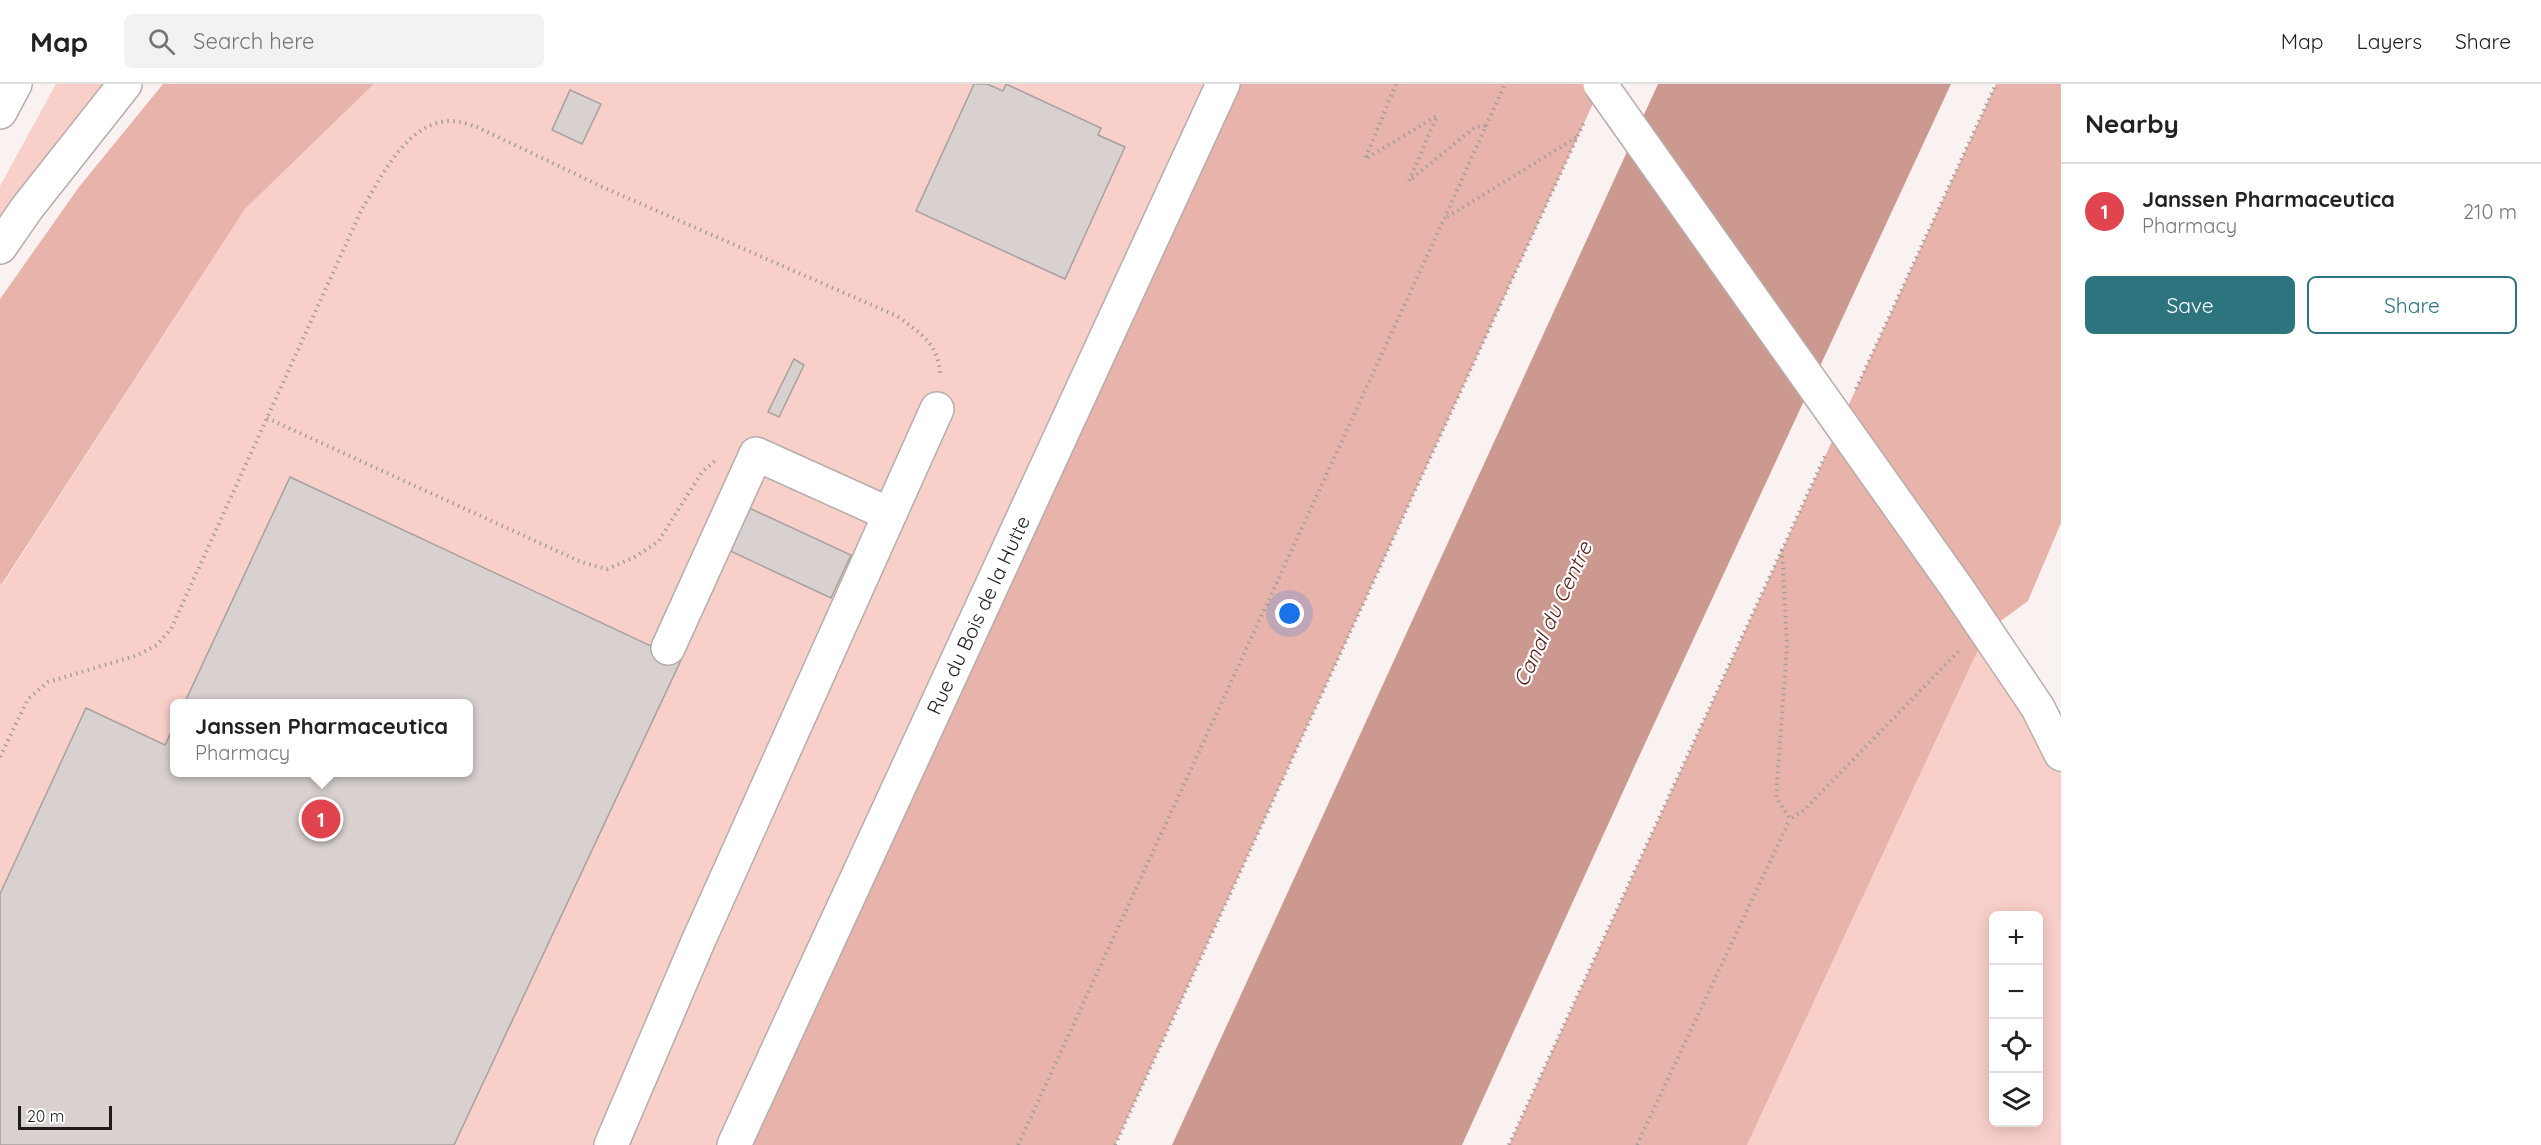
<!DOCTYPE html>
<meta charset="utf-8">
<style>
:root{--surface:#fff;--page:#f2f2f2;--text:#222;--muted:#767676;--line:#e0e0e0;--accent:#2d747f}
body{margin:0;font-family:Quicksand,sans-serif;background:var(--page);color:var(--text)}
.controls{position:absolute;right:18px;bottom:18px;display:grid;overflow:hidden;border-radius:9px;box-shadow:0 3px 15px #0003}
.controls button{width:54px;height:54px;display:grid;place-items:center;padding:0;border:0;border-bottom:2px solid var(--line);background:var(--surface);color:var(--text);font:30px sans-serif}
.scale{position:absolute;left:18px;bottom:15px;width:94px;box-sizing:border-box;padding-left:6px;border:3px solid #1e1b1a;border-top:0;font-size:16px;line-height:21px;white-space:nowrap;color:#1e1b1a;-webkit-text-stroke:4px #fff;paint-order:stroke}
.you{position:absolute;left:1290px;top:530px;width:21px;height:21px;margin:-15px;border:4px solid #fff;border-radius:50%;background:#1a73e8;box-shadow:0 0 0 9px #1a73e833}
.badge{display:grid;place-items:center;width:39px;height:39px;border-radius:50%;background:var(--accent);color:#fff;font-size:20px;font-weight:700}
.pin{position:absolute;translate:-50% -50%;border:3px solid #fff;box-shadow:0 2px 6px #0006}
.popup{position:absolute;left:170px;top:615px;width:303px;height:78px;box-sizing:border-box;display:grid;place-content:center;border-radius:9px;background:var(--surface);filter:drop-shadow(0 2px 4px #0005);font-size:20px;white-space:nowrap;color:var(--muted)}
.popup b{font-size:22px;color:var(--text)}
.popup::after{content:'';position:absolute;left:50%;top:100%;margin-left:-12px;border:12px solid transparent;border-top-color:var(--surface)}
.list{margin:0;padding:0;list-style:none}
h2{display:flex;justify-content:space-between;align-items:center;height:78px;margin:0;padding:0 24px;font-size:26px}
h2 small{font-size:20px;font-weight:400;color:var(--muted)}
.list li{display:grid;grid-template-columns:39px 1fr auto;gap:18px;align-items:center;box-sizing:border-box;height:96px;padding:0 24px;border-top:2px solid var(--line)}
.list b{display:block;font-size:22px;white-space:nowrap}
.list p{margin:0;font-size:20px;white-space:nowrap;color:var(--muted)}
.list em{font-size:20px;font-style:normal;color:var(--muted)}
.actions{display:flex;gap:12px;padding:18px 24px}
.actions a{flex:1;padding:14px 0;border:2px solid var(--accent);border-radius:9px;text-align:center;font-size:21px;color:var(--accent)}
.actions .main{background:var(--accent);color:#fff}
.icon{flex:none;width:33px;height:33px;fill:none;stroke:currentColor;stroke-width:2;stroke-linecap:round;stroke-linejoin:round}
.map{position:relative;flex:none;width:2061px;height:1061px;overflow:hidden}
header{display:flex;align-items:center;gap:36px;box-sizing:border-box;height:84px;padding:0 30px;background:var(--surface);border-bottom:2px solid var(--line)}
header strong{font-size:28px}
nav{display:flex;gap:33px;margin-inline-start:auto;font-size:21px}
.search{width:420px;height:54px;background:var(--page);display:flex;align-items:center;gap:15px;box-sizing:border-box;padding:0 21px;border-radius:9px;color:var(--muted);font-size:22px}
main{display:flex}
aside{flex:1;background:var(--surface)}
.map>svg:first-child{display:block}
.green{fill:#f9d0c9;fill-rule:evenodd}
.forest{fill:#e8b3aa}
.water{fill:#cc9990}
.building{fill:#d8d1cf;stroke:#a7a09f;stroke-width:1.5}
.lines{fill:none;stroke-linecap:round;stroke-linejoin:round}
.minor-casing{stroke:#b5adac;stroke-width:36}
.highway-casing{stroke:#b5adac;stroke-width:36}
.path{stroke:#a49e9c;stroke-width:4;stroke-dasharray:1.5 4.5;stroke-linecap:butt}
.minor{stroke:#fff;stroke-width:33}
.highway{stroke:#fff;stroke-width:33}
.minor-bridge-casing{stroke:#b5adac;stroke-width:36;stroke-linecap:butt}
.minor-bridge{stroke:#fff;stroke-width:33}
.labels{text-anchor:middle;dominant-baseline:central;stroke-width:4.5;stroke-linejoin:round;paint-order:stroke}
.street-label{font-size:20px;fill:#1e1b1a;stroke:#fff}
.water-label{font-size:21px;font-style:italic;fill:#581912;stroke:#fff}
</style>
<header>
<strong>Map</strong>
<div class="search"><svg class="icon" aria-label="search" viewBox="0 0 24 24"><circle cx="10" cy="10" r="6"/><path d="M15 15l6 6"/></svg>Search here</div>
<nav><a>Map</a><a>Layers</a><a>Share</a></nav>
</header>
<main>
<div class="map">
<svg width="2061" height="1061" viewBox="0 0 2061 1061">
<rect width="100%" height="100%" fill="#faf2f0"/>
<g class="green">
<polygon points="56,0 103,0 0,140 0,102"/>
<path d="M374 0H1223L734 1061H0V499L3 500 245 125ZM174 620H468V688H174Z"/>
<path d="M1987 547 2061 670V1061H1747ZM1994 832H2038V1038H1994Z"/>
</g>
<g class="forest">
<polygon points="163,0 374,0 245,125 2,500 0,499 0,215 79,103"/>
<polygon points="1223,0 1602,0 1115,1061 734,1061"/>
<polygon points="1996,0 2061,0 2061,439 2028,517 1987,547 1747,1061 1509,1061"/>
</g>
<polygon class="water" points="1658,0 1951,0 1642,666 1462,1061 1172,1061"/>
<g class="building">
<polygon points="974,0 987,0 1003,7 1006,0 1101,44 1098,51 1125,63 1065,195 916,127"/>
<polygon points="570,6 601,20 582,60 552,46"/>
<polygon points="794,275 804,281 779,333 768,328"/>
<polygon points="290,393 681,576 454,1061 0,1061 0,810 86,624 165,661 174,642 174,688 468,688 468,620 184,620"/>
<polygon points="747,423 851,471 831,514 728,466"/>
</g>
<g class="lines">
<g class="minor-casing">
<g id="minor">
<polyline points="1957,504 2038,624 2061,670"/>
<polyline points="668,564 756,370 889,430"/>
<polyline points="611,1061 697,860 937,325"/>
<polyline points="734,1061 1223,0"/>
</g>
</g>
<g class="highway-casing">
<g id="highway">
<polyline points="0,28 15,0"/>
<polyline points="0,163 27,124 125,0"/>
</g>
</g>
<g class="path">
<polyline points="1396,0 1365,75 1437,32 1409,97 1475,43 1486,42 1444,135 1577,53"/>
<polyline points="1486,42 1505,0"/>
<polyline points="1856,305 1996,0"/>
<polyline points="267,334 581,478 607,485 633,474 658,458 702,388 715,377"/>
<polyline points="1782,466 1787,561 1776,713 1790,735 1804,726 1961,565"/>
<path d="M0 673 28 615 48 598 138 571 157 561 171 545 362 125C382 92 408 35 454 37 461 37 470 41 477 43L607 105 897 232C920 249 940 260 940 293"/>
<polyline points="1018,1061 1444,135"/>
<polyline points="1115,1061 1585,36"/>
<polyline points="1509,1061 1825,372"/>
<polyline points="1637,1061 1790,735"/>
</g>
<use href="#minor" class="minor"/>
<use href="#highway" class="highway"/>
<g class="minor-bridge-casing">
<polyline id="minor-bridge" points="1600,0 1957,504"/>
</g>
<use href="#minor-bridge" class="minor-bridge"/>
</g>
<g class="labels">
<g class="street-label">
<text transform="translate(978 531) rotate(-65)">Rue du Bois de la Hutte</text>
</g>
<g class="water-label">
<text transform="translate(1552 530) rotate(-65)">Canal du Centre</text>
</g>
</g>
</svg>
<div class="controls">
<button>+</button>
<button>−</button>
<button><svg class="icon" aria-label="locate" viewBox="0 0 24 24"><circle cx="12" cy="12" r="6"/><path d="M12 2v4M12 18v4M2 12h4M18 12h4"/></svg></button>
<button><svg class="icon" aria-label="layers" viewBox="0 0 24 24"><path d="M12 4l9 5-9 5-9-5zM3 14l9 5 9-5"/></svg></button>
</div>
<div class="scale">20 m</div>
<div class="you"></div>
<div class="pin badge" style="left:321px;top:735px;background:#e0444e">1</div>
<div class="popup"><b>Janssen Pharmaceutica</b>Pharmacy</div>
</div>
<aside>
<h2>Nearby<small></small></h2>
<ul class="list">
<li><span class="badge" style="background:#e0444e">1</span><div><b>Janssen Pharmaceutica</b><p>Pharmacy</p></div><em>210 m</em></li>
</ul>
<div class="actions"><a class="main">Save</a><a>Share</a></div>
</aside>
</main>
